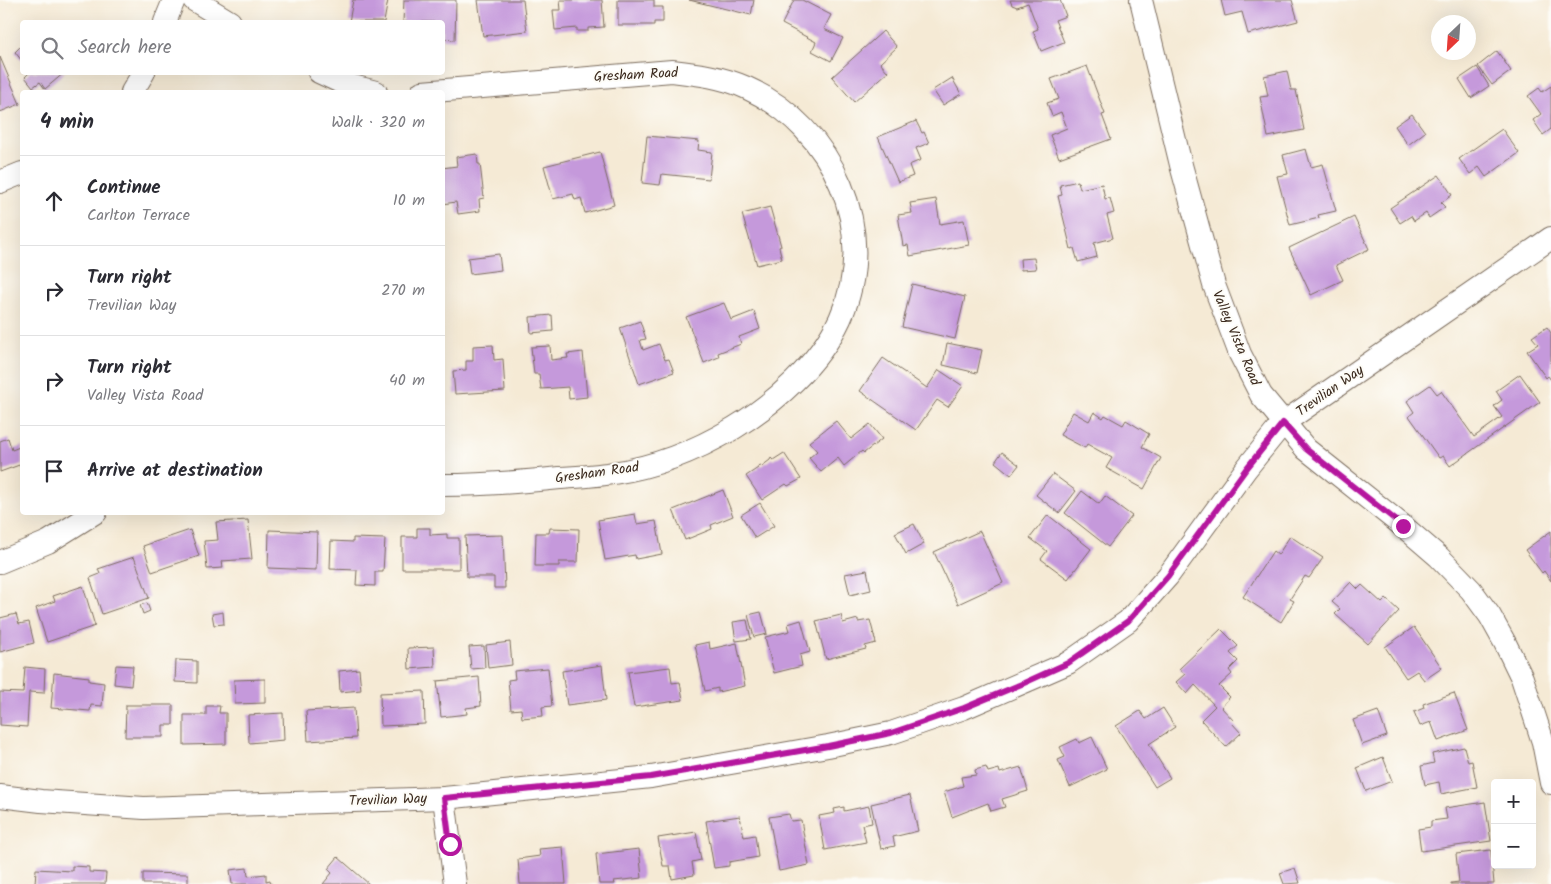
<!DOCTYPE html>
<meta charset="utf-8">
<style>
:root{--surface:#fff;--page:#f2f2f3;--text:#2b2b33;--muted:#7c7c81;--line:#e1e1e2}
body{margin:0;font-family:Kalam,sans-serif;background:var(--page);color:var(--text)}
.controls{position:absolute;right:15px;bottom:15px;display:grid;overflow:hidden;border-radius:5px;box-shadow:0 5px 20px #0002}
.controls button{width:45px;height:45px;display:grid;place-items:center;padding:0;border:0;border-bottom:1px solid var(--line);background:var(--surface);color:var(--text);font:25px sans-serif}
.compass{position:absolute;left:1431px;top:15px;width:45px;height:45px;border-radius:50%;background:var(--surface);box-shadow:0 5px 20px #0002;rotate:205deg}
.stop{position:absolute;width:15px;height:15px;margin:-11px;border:4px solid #b5179e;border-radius:50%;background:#fff}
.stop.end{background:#b5179e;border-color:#fff;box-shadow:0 1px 5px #0008}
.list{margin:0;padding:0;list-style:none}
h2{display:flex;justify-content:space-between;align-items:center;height:65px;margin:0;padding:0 20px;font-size:21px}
h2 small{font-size:16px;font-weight:400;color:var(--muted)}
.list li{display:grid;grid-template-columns:32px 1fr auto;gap:15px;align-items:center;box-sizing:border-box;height:90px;padding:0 20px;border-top:1px solid var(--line)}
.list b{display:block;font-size:19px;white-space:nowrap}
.list p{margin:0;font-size:16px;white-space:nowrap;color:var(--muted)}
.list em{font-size:16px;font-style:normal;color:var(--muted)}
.icon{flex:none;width:28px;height:28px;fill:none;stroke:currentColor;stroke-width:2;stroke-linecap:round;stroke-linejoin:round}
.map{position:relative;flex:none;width:1551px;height:884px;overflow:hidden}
.search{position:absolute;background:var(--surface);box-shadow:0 5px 20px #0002;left:20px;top:20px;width:425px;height:55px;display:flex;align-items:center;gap:12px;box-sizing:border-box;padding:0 18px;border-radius:5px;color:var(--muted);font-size:19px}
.panel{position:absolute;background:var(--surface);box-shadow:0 5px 20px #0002;left:20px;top:90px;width:425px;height:425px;border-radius:5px}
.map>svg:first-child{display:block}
.building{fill:#c599db}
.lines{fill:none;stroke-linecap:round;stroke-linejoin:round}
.street-casing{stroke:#7c6d5e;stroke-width:24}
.street{stroke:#fff;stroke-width:22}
.route{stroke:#b5179e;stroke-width:6}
.labels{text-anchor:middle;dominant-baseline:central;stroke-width:4;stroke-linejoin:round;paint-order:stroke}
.street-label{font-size:14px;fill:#3b2a1e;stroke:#fdfcf7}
</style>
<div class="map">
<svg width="1551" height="884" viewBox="0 0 1551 884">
<rect width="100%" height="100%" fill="#fdfcf7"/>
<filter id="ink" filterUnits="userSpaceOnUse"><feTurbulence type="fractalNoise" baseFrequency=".02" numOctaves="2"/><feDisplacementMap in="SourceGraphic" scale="10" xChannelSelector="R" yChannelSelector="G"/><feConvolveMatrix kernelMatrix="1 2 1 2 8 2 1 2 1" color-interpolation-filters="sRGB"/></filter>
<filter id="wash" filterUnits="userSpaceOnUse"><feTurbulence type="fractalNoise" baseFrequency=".0096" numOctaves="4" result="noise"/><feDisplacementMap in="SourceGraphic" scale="20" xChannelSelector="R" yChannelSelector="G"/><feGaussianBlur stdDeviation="1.12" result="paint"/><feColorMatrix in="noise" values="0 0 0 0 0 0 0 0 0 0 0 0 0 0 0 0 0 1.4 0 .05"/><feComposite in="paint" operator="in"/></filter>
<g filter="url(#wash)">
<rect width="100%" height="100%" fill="#f5ead5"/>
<g id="blocks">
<g class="building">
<polygon points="353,0 388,0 384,22 349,22"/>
<polygon points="404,0 456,0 455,40 442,39 442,22 403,22"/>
<polygon points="478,0 523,0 527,31 483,36"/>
<polygon points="560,0 602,0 604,27 588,28 588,31 577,31 577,28 555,30 553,10 561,10"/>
<polygon points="618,0 654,0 654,7 663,7 663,22 654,22 654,25 618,25"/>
<polygon points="689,0 754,0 751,15"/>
<polygon points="794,0 802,0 831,15 824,29 843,38 831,61 812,51 816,42 782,24"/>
<polygon points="1010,0 1060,0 1066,16 1055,20 1064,42 1041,51 1033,31 1038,29 1028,3 1017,7 1012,5"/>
<polygon points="1221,0 1292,0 1298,21 1248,34 1242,12 1225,16"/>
<polygon points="883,31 897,47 880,63 888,72 854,102 832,77"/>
<polygon points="22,45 22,61 15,52"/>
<polygon points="1497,51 1511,71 1492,85 1478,66"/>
<polygon points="0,57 20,104 0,112"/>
<polygon points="1087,66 1105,114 1102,115 1111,139 1059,158 1050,135 1067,128 1061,112 1052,116 1047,103 1059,99 1051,79"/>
<polygon points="1477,67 1489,86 1471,98 1459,79"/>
<polygon points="1287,71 1291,90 1296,90 1304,130 1268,137 1260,97 1268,96 1264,76"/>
<polygon points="30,72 65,72 45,89 40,82 33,87 25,77"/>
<polygon points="952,78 961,94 943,105 933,90"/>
<polygon points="1551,86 1551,129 1543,135 1533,120 1541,114 1528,96 1539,88 1542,92"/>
<polygon points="1412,114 1425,132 1408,145 1395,126"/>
<polygon points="916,121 922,133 924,132 929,143 916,148 921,160 909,165 913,176 898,182 878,137"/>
<polygon points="1502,129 1519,153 1486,177 1479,167 1470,174 1459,159"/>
<polygon points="647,136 699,141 698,150 712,152 709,179 662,174 660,185 642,183"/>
<polygon points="1306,149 1311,167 1323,164 1336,211 1318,215 1319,218 1290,225 1277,176 1288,174 1283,155"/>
<polygon points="600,152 614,205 585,213 581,198 575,200 573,194 553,199 544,166"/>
<polygon points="477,154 478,164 480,164 484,198 479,199 480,211 458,214 456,202 442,204 442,168 457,166 456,157"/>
<polygon points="1439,175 1452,195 1441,203 1445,207 1429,218 1426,213 1414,221 1411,216 1400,223 1390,208"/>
<polygon points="1078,181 1080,189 1102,184 1105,199 1110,198 1114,213 1107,215 1113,238 1094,243 1097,257 1078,262 1074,248 1071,249 1058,196 1062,195 1060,185"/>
<polygon points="936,199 940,224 964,220 969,245 910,256 908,245 903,246 898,215 912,213 910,203"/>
<polygon points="770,207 781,246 779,247 782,259 757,265 742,214"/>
<polygon points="1354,217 1369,249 1336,265 1343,280 1311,295 1289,248"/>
<polygon points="499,254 501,270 470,274 468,258"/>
<polygon points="1034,258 1036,269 1021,270 1020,259"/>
<polygon points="912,284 965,297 955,339 902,327"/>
<polygon points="724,303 731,320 754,311 760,329 739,337 741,344 718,353 719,357 704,363 686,317"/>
<polygon points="552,315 553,331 531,333 530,317"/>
<polygon points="640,321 646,339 640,340 643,350 659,344 665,360 669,359 674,372 639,384 620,328"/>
<polygon points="1547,327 1551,333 1551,380 1548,376 1546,378 1527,351 1538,344 1532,337"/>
<polygon points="947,343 982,350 977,373 943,365"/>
<polygon points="493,345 494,360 503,359 505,391 455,394 453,371 466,370 466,361 473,361 473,346"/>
<polygon points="550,346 551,360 568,358 567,354 583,352 587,397 569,399 568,387 541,389 539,374 534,374 531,347"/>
<polygon points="883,358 927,388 939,370 963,386 948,407 937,400 916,430 860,391"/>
<polygon points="1520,374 1540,402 1450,466 1443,456 1439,458 1409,416 1414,412 1407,401 1430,385 1437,394 1441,391 1474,437 1502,417 1494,406 1502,400 1496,391"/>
<polygon points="1073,412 1089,421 1094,412 1103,418 1105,415 1123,425 1126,420 1149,434 1142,447 1161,458 1144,489 1106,468 1112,458 1087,444 1085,448 1060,435"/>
<polygon points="836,421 851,439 870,424 882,439 864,453 862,451 844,466 838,458 821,472 809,458 817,451 809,442"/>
<polygon points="8,438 12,450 22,446 22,464 0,472 0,441"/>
<polygon points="1002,452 1019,465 1011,475 995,462"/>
<polygon points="784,453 801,479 788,486 786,484 762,500 746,476 758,468 758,466 761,465 762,466 770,460 771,458 773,460"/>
<polygon points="1053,474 1076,491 1059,513 1036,495"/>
<polygon points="723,490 733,516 711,525 712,529 685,540 673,510"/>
<polygon points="1082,491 1099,504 1105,496 1132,516 1108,547 1065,513"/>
<polygon points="760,503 774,526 755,538 741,515"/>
<polygon points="635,514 637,524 656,521 662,554 636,559 635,555 605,560 598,520"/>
<polygon points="1048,515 1091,549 1068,579 1041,559 1047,551 1030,538"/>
<polygon points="248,520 252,559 222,561 223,568 207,569 204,541 218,540 216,522"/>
<polygon points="914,524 924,544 906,554 895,533"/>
<polygon points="417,528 430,528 430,535 447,534 447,538 459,538 459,569 402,569 402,537 417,537"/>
<polygon points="550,528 579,529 578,562 559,562 559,566 535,566 536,533 549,533"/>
<polygon points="190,530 199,556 152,572 143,546"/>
<polygon points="269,530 317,532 316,570 268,568"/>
<polygon points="980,531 1003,583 958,604 934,552"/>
<polygon points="1551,531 1551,581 1544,571 1542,573 1525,550"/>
<polygon points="503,535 505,588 494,588 494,577 467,577 465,536"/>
<polygon points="1290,536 1323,558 1309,578 1305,576 1290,599 1294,601 1281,622 1243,597 1273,551 1278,555"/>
<polygon points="353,538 385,539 383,572 375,572 375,586 356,585 357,570 330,569 331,541 353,542"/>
<polygon points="134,557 149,598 102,614 90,578 100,574 98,569"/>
<polygon points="867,570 871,590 850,595 845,574"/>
<polygon points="1351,582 1358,589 1362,585 1382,603 1386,599 1399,611 1368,644 1335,614 1340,609 1332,602"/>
<polygon points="83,586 95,626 47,642 36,608 55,601 53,596"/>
<polygon points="147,603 150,611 143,614 140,605"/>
<polygon points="223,612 224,624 214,625 212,614"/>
<polygon points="761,612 767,634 754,637 748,615"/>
<polygon points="16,614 19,624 29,622 34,643 0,652 0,618"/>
<polygon points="841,615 843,623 858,619 858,622 870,620 876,643 865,646 866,649 826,659 816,621"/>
<polygon points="747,620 751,639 736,641 733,622"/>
<polygon points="801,620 810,652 800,655 802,666 774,673 765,637 790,631 788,624"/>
<polygon points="1414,627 1442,668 1424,680 1417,671 1406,678 1385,647"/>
<polygon points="1221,629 1238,646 1230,653 1238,661 1229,670 1232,674 1219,686 1230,697 1221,707 1234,721 1232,723 1241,733 1226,747 1201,720 1215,706 1195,685 1187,694 1176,682 1185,674 1179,669"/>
<polygon points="510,642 512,665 488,668 486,645"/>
<polygon points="709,642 710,649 737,643 745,686 718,692 718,688 705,691 695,645"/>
<polygon points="484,646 485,668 471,669 469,647"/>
<polygon points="434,647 435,667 409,669 408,648"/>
<polygon points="176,660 197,661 197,683 175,682"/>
<polygon points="116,665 133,666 131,686 114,684"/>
<polygon points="602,665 606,700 567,705 562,671"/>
<polygon points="25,667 45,669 44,693 29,692 27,727 0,725 0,692 23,693"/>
<polygon points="670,667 672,683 680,682 683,700 634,707 628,672"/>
<polygon points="548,668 552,706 542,707 543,716 522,718 521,709 511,710 508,680 515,679 514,671"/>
<polygon points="359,669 361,690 340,692 339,671"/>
<polygon points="54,673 89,677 89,681 104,683 102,706 91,705 90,711 51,708"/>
<polygon points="479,677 481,706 466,708 467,714 441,717 437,681"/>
<polygon points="265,679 265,703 235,704 234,680"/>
<polygon points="424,691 425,724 381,726 380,693"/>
<polygon points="1454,693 1468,730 1438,741 1431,722 1420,726 1414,712 1424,708 1423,704"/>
<polygon points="126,705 173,705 173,725 163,725 163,737 125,737"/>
<polygon points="206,706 220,706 219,713 226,713 226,744 184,745 184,715 206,715"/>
<polygon points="354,708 356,738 308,741 306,711"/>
<polygon points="1163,708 1175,727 1149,744 1170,778 1155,787 1116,726 1140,711 1146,719"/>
<polygon points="1378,711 1387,736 1362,745 1353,720"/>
<polygon points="283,713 284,740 249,743 248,715"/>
<polygon points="1092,737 1107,769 1070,787 1058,760 1065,757 1060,747 1077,739 1079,743"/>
<polygon points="1464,747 1468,762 1472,761 1477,787 1441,794 1439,782 1425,785 1421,766 1434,763 1432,754"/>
<polygon points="1383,757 1392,781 1366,791 1357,768"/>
<polygon points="986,767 988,772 999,769 1000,773 1021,767 1028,791 1002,799 1005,807 991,811 988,803 952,817 944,792 963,786 961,777 976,775 975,770"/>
<polygon points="910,795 918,831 893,837 895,846 881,849 871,804"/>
<polygon points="1485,802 1491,841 1421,851 1418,829 1431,827 1431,821 1447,819 1445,808"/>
<polygon points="869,806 872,823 862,825 866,842 825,850 819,816 835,813 834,809 844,807 844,811"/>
<polygon points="789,814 791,821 801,820 809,865 779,871 769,817"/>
<polygon points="740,816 744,837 755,835 758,857 729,862 729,866 714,868 706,821"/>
<polygon points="696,832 701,860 692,862 694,875 672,879 670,866 663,866 658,838"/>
<polygon points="563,847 566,884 520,884 518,859 540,856 539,849"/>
<polygon points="639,849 642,878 614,881 615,884 599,884 596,854"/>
<polygon points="1491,850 1494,884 1451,884 1451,883 1459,882 1456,854"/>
<polygon points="338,857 369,884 323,884 332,873 328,869"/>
<polygon points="72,866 89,867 89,872 106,873 105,884 35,884 36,869 72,871"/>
<polygon points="247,868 248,876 266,874 266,881 270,880 271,884 232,884 230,870"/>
<polygon points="1295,868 1300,883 1284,884 1280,873"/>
<polygon points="143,873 188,874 188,884 143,884"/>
</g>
</g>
</g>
<g filter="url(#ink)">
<use href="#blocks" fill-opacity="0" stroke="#7c6d5e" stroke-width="1"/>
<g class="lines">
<g class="street-casing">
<g id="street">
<polyline points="194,0 230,22"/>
<polyline points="1141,0 1181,165 1214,285 1240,354 1261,395 1306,449 1403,526 1439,557 1471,590 1490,616 1505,643 1522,678 1543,742 1551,783"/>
<polyline points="165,22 174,0"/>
<polyline points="319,72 345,84 376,92"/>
<polyline points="132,92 144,72"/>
<path d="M422 92 672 71C698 74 723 77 747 88 833 127 880 231 840 319 819 364 775 403 734 428 697 450 655 467 613 473 595 476 577 477 560 478 521 482 482 485 442 485"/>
<polyline points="0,182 22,173"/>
<polyline points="0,562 48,542 96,512"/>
<polyline points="0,796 41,801 144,808 444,798 651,777 828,746 891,733 964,708 1068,663 1128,621 1168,576 1246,469 1283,423 1551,238"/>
<polyline points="444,798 455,884"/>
</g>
</g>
<use href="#street" class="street"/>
</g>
</g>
<g class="lines" filter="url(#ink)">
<polyline class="route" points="450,844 444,798 651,777 828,746 891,733 964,708 1024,683 1068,663 1128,621 1168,576 1246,469 1283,423 1306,449 1403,526"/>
</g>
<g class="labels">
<g class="street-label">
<text transform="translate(636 75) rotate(-3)">Gresham Road</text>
<text transform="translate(1236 338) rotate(67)">Valley Vista Road</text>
<text transform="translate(1330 391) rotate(-35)">Trevilian Way</text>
<text transform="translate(597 473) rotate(-8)">Gresham Road</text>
<text transform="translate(388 800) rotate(-2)">Trevilian Way</text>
</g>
</g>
</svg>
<div class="controls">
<button>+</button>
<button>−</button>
</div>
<svg class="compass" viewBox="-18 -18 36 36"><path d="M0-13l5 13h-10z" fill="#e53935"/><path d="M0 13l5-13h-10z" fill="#7c7c81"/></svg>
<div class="stop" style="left:450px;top:844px"></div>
<div class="stop end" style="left:1403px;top:526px"></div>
<div class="search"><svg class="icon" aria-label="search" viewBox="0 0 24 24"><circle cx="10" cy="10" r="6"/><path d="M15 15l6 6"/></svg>Search here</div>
<section class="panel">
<h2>4 min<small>Walk · 320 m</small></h2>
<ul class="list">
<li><svg class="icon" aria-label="ahead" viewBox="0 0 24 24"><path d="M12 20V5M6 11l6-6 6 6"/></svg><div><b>Continue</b><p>Carlton Terrace</p></div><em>10 m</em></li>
<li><svg class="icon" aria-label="right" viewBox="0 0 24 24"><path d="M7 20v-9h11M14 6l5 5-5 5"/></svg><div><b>Turn right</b><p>Trevilian Way</p></div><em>270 m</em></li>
<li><svg class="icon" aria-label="right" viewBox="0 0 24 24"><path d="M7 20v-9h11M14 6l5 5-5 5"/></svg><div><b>Turn right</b><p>Valley Vista Road</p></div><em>40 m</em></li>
<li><svg class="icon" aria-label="arrive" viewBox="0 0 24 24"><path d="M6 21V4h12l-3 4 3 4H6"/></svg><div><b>Arrive at destination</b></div></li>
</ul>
</section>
</div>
